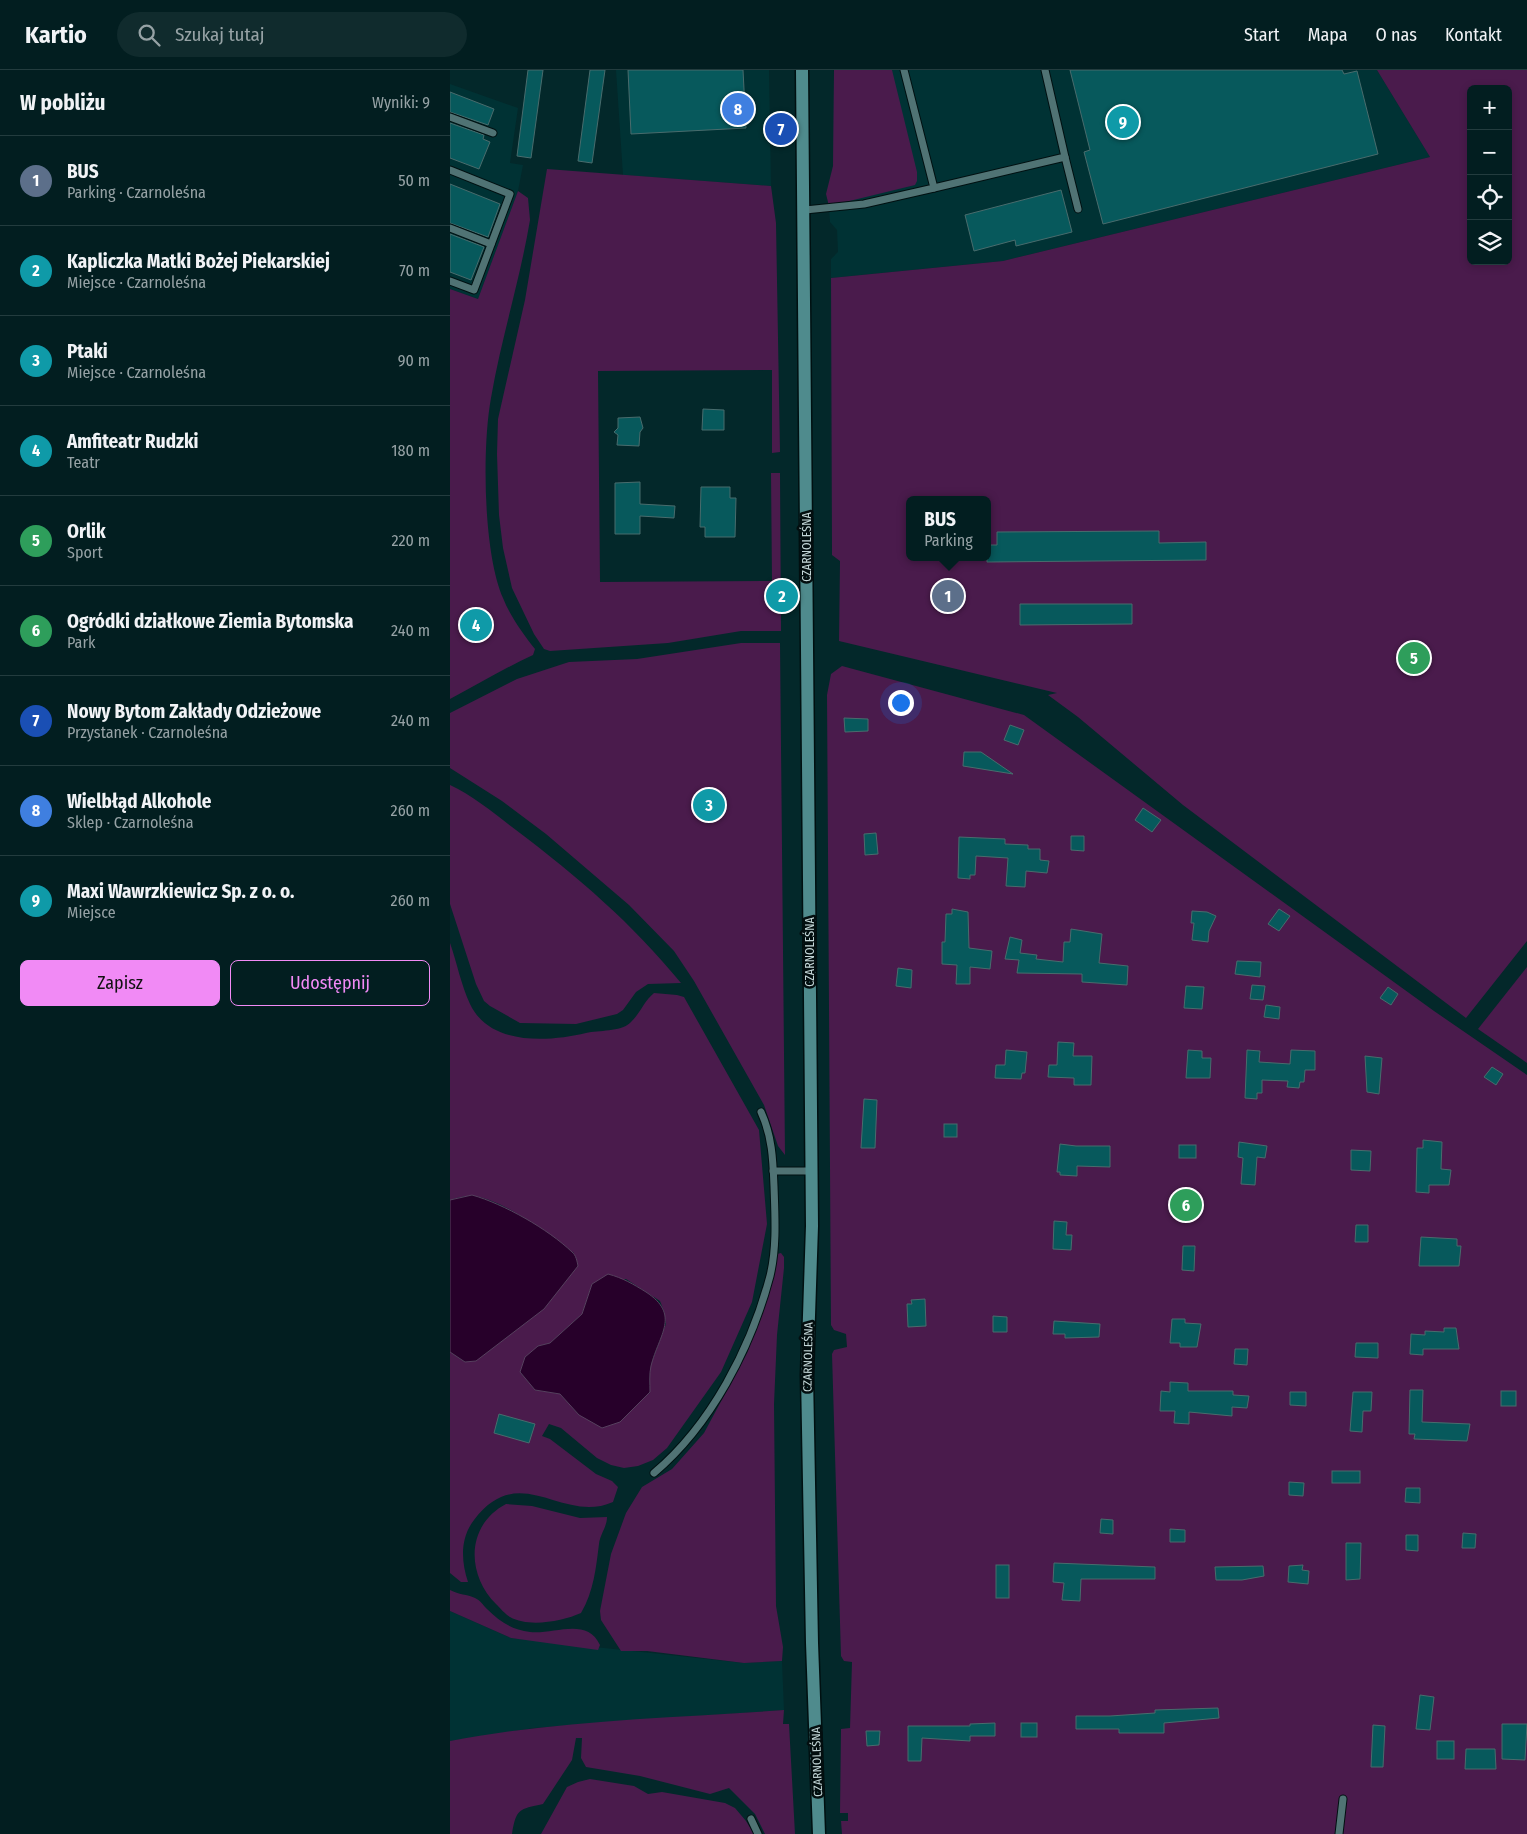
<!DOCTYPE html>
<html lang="pl">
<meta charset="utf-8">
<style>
:root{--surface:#021e20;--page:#102b2d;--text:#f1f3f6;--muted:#96a2a5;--line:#233c3e;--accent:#f18af5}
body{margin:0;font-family:"Fira Sans Condensed",sans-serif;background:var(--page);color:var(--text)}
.controls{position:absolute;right:15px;top:15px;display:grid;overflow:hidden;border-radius:8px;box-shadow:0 2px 8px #0003}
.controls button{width:45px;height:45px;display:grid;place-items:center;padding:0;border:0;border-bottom:1px solid var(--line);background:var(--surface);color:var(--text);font:25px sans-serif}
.you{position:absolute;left:450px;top:632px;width:18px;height:18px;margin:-12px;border:4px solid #fff;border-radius:50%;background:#1a73e8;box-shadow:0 0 0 8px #1a73e833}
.badge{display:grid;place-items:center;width:32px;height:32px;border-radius:50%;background:var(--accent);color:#fff;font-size:16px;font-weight:700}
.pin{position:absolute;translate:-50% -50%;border:2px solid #fff;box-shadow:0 1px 5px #0006}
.popup{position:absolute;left:456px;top:426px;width:85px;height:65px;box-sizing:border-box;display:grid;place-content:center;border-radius:8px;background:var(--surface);filter:drop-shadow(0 1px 4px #0005);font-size:16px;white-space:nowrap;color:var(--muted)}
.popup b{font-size:19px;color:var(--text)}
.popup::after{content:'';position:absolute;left:50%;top:100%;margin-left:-10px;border:10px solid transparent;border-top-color:var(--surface)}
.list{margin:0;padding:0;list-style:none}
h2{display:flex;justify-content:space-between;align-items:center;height:65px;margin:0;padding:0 20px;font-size:21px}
h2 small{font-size:16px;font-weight:400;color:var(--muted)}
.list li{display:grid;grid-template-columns:32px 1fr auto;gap:15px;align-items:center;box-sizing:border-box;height:90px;padding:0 20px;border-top:1px solid var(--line)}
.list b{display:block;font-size:19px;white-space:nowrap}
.list p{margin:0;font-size:16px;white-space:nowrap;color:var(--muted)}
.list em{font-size:16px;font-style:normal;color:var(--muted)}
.actions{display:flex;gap:10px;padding:15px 20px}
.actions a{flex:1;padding:11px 0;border:1px solid var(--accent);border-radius:8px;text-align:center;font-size:18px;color:var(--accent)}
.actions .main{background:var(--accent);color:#111}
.icon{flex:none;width:28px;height:28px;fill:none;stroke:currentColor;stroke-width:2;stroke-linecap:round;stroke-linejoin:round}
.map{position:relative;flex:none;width:1077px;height:1764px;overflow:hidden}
header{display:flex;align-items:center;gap:30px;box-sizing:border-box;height:70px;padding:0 25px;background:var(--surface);border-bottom:1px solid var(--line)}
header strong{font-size:24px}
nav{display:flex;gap:28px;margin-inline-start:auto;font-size:18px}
.search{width:350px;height:45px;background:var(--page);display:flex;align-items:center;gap:12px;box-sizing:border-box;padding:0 18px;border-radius:28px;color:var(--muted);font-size:19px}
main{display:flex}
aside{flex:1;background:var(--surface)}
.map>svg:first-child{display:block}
.built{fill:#003234}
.green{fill:#4a1b4c;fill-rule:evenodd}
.water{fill:#27002a;stroke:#56405e}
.building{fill:#07595c;stroke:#496c6d}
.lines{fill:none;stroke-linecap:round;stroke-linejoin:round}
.lane-casing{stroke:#001011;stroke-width:9}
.secondary-casing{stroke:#001011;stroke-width:15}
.lane{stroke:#507374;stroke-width:7}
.secondary{stroke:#4f8b8d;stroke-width:12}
.labels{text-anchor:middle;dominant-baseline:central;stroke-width:5;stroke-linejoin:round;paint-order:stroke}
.street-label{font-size:12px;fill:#c4d7d8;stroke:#030e0f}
</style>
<header>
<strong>Kartio</strong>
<div class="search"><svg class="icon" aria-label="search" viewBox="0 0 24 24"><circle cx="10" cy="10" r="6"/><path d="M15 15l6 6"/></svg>Szukaj tutaj</div>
<nav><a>Start</a><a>Mapa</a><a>O nas</a><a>Kontakt</a></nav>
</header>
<main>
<aside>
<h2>W pobliżu<small>Wyniki: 9</small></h2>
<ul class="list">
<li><span class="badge" style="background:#5c6f8a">1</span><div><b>BUS</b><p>Parking · Czarnoleśna</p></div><em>50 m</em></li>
<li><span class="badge" style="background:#0f9aa8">2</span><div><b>Kapliczka Matki Bożej Piekarskiej</b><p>Miejsce · Czarnoleśna</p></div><em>70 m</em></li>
<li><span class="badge" style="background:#0f9aa8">3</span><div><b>Ptaki</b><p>Miejsce · Czarnoleśna</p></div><em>90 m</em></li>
<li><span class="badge" style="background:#0f9aa8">4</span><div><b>Amfiteatr Rudzki</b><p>Teatr</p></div><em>180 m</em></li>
<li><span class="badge" style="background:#2e9e5b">5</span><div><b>Orlik</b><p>Sport</p></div><em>220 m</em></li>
<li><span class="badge" style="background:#2e9e5b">6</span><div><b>Ogródki działkowe Ziemia Bytomska</b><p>Park</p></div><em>240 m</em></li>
<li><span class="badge" style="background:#1a4fb4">7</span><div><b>Nowy Bytom Zakłady Odzieżowe</b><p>Przystanek · Czarnoleśna</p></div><em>240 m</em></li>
<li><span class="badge" style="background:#3f7fe0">8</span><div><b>Wielbłąd Alkohole</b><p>Sklep · Czarnoleśna</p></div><em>260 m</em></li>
<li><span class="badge" style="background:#0f9aa8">9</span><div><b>Maxi Wawrzkiewicz Sp. z o. o.</b><p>Miejsce</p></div><em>260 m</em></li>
</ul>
<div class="actions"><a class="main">Zapisz</a><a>Udostępnij</a></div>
</aside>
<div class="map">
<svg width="1077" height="1764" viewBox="0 0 1077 1764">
<rect width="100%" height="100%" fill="#03282a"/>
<g class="built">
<polygon points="166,0 319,0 321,116 173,105"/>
<polygon points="384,0 927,0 980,87 553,191 381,208 381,189 388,182 387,160 380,152 378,124 383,96"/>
<polygon points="0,14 68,38 60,93 73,95 68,121 28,229 0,219"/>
<polygon points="0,1541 61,1568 294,1593 332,1591 334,1640 84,1658 0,1671"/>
</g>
<g class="green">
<polygon points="384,0 442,0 467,102 467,111 465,115 379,136 376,124 383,96"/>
<path d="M927 0H1077V871L1016 948 733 735 628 647 598 625 607 623 389 571 390 491 382 485 381 208 553 191 980 87ZM1021 19H1058V191H1021ZM459 430H537V487H459Z"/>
<polygon points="97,99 321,116 326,153 330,382 322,383 322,300 148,301 150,512 322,511 321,403 330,403 331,561 291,561 218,573 100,581 94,579 84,564 62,518 53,478 49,445 47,384 48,349 75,230"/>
<path d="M68 121 78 128 80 150C70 210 51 269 41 328 32 377 33 482 53 528 60 546 73 564 85 579L83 585C55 598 28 614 0 629V219L28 229Z"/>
<polygon points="291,573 330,573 335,1085 328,1076 314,1035 244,911 224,881 179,835 96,764 52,731 0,698 0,643 67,609 119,592 187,589"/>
<polygon points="392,596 574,645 984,941 1077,1005 1077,1764 392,1764 391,1751 398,1751 398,1743 390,1743 391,1659 400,1658 402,1592 394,1591 391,1586 382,1284 384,1280 397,1277 396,1264 384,1260 381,1255 377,625 381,604"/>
<path d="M0 715C24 726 46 745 66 760 128 807 182 853 231 913L198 914 186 922 173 940 167 944 126 954 70 953 40 936 34 931 26 914 0 834Z"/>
<path d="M0 873C7 893 11 915 20 934 40 976 98 972 136 963 149 960 170 962 180 953 190 944 194 931 204 923L227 925 234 927 309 1060 317 1154 302 1232 271 1302 217 1378 203 1390 188 1396 174 1398 161 1395 147 1388 111 1358 99 1354 92 1366 100 1369 146 1404 162 1411 168 1417 163 1432C112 1455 70 1389 24 1450 10 1468 11 1491 18 1512H11L0 1503V1282L15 1292 124 1183C100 1165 53 1129 23 1126 16 1125 7 1128 0 1130ZM176 1209 210 1231 214 1241 216 1254 200 1297V1323L129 1345 110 1324 85 1320 70 1302 88 1276 100 1273 132 1244 142 1214Z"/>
<polygon points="1077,897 1077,993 1028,959"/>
<polygon points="331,1183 334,1187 334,1198 327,1265 324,1334 326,1536 333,1577 332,1591 294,1593 197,1581 171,1581 151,1550 150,1541 161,1484 176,1443 192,1417 222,1399 254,1363 297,1283 320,1219 327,1184"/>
<path d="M56 1434 82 1436 130 1448 157 1447C157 1457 150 1464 149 1474 146 1497 144 1521 131 1543 113 1551 79 1558 60 1547 55 1544 50 1538 46 1534 16 1504 16 1455 56 1434Z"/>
<path d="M0 1520C9 1525 17 1524 25 1528 30 1530 33 1535 37 1539 49 1551 62 1560 80 1562 103 1565 137 1546 150 1575L148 1580 61 1568 0 1541Z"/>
<path d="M334 1640 333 1654H339L345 1764H315L305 1744 279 1718 260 1724 190 1706 136 1697 131 1688 132 1668H126L122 1690 93 1734C69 1739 66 1739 62 1764H0V1671C109 1650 223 1648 334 1640Z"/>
<polygon points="140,1709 184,1716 198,1724 212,1722 275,1733 285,1738 296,1751 304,1764 91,1764 117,1717 128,1712"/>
</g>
<g class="water">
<path d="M22 1125C54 1134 98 1159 122 1182 126 1185 127 1191 128 1196L94 1239 26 1291 15 1292 0 1282V1130Z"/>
<path d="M158 1204C173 1208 183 1214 196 1222 231 1245 209 1264 201 1296 199 1304 200 1314 200 1322L170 1352 152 1358 129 1345 110 1324 85 1320 70 1302 75 1287 88 1276 100 1273 132 1244 142 1214Z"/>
</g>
<g class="building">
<polygon points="78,0 93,0 81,88 67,86"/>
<polygon points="140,0 155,0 142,93 128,91"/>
<polygon points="178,0 293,0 296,58 181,64"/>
<polygon points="620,0 892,0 894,4 907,1 928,84 653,154 634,82 640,80"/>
<polygon points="0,22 44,39 38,55 0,42"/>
<polygon points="0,53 34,65 33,69 40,72 29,99 0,88"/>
<polygon points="0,114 50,134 38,167 0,153"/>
<polygon points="611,120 622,162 566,176 565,170 524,181 515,145"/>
<polygon points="0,164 34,177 21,210 0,202"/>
<polygon points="253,339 274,340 274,360 252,360"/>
<polygon points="190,347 193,358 190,362 189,376 167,375 168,365 164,362 168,358 168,348"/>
<polygon points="190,412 190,434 225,436 224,448 190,446 190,464 165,464 165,413"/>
<polygon points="251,417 280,417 280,428 286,428 285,467 255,467 255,457 250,457"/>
<polygon points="709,461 709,473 756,472 756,490 537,492 537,475 547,475 547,462"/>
<polygon points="570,534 682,534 682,554 570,555"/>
<polygon points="394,648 418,649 418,661 395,662"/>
<polygon points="560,655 574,660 568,675 554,670"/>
<polygon points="514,682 531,682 563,704 513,696"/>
<polygon points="693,738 711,750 702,762 685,750"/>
<polygon points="426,763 428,784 415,785 414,764"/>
<polygon points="621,766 634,766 634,781 621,780"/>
<polygon points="509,767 555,769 555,774 578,775 578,779 590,779 590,790 599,791 597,803 576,801 575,817 556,816 558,788 526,786 525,805 520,805 520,809 508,808"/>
<polygon points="502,839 518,842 519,878 542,881 540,899 520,897 520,914 506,914 507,895 492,894 492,872 495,872 496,844 502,844"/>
<polygon points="829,839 840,846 829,861 818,854"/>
<polygon points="742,841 757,842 766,846 759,861 758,872 742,870 744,853 741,853"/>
<polygon points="621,859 652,864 649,893 678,896 677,915 632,912 632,904 567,903 569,890 555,889 560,867 572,870 570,883 587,885 586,889 613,892 614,872 620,872"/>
<polygon points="787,891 811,892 810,907 785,904"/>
<polygon points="448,898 462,900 461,918 446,916"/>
<polygon points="802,915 815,916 813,930 800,929"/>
<polygon points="736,916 754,917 752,939 734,938"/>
<polygon points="938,917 948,924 941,935 930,928"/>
<polygon points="816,935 830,937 829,949 814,947"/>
<polygon points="608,972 624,973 623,986 642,986 641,1015 624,1015 624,1008 598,1007 599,995 607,995"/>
<polygon points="556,980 577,982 575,1003 572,1003 571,1009 545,1008 546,995 555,995"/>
<polygon points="738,980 752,981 752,988 761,988 760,1008 736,1008"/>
<polygon points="797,980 810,981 809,992 840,994 841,980 865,981 865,1000 855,1000 854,1012 850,1012 849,1018 837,1017 838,1011 812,1010 812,1023 807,1023 807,1029 795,1028"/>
<polygon points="915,986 932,988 929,1024 917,1022"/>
<polygon points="1042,997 1053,1004 1046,1015 1034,1007"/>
<polygon points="414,1029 427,1030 425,1078 411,1078"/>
<rect x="494" y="1054" width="13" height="13"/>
<polygon points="973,1070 992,1072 991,1099 1001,1100 999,1115 979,1115 979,1123 966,1122 967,1078 973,1078"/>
<polygon points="789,1072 817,1076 815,1088 807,1087 805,1115 791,1114 793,1088 788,1087"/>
<polygon points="610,1074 626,1076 660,1076 660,1097 627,1096 627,1106 610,1105 610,1102 607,1102"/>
<rect x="729" y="1075" width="17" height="13"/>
<polygon points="901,1080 921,1081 920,1101 901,1100"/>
<polygon points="604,1151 617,1152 616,1165 622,1165 621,1180 603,1179"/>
<polygon points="906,1155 918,1155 918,1172 905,1172"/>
<polygon points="971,1167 1007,1169 1007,1176 1011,1176 1009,1196 969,1196"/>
<polygon points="733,1176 745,1176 744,1201 732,1200"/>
<polygon points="475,1229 476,1256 458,1257 457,1234 462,1234 461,1230"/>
<polygon points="543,1246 557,1247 557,1262 543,1262"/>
<polygon points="722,1249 735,1249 735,1253 751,1254 747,1277 730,1277 730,1273 720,1273"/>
<polygon points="604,1251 650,1254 649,1267 615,1268 615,1264 603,1264"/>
<polygon points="994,1258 1006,1258 1009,1279 973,1279 973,1285 960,1284 961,1264 975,1265 975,1261 994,1262"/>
<polygon points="906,1273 928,1273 928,1288 905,1287"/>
<polygon points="785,1279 798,1279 797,1295 784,1294"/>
<polygon points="720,1312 738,1313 738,1321 783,1321 783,1325 799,1326 797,1338 782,1337 782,1346 739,1342 739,1354 724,1353 725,1341 710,1341 711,1321 720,1322"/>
<polygon points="960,1320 973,1320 972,1352 1020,1354 1017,1371 964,1369 965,1364 959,1364"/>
<rect x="1051" y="1321" width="15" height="15"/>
<polygon points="840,1322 856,1322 856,1336 840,1335"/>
<polygon points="903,1322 922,1322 921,1341 913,1341 912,1362 900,1361"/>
<polygon points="49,1344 85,1354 79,1373 44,1363"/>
<rect x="882" y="1401" width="28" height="12"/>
<polygon points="839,1412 854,1413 853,1426 839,1425"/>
<polygon points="956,1418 970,1418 970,1433 955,1432"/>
<polygon points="651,1449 663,1450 663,1464 650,1463"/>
<polygon points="720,1459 735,1460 735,1472 720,1472"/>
<polygon points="1013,1463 1026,1464 1025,1478 1012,1478"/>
<polygon points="956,1465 968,1465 968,1481 956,1480"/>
<polygon points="896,1473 911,1473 910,1509 896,1510"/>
<polygon points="604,1493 705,1497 705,1509 631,1509 630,1531 612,1530 614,1513 603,1512"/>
<rect x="546" y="1495" width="13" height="33"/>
<polygon points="853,1495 852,1500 859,1501 858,1514 838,1512 839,1496"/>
<polygon points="813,1496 814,1506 792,1510 766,1510 765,1497"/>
<polygon points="970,1625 984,1627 980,1660 966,1659"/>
<polygon points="768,1638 769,1648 714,1653 714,1663 669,1663 669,1659 626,1659 626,1646 660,1646 705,1643 705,1640"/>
<polygon points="545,1653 545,1666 520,1666 520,1671 472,1668 471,1691 458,1691 458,1656 520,1656 520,1654"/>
<rect x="571" y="1653" width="16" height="14"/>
<polygon points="1052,1654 1077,1654 1075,1690 1052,1689"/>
<polygon points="923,1655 935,1656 933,1697 921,1697"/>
<polygon points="416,1661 430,1661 429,1675 417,1676"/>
<rect x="987" y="1671" width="17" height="18"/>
<polygon points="1016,1679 1045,1679 1046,1699 1015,1699"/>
</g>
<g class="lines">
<g class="lane-casing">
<g id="lane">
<polyline points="0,47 43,63"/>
<polyline points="615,87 628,139"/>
<polyline points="0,100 60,124 24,220 0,211"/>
<polyline points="484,118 615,87 595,0"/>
<polyline points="355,140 414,134 484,118 454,0"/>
<polyline points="0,158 41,174"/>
<polyline points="323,1101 362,1101"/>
<path d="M204 1403C261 1355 301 1278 320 1206 327 1177 325 1146 324 1116 323 1089 322 1066 311 1042"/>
<polyline points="301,1749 308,1764"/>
<polyline points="889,1764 893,1729"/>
</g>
</g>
<g class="secondary-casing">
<polyline id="secondary" points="352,0 362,1156 357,1305 362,1573 369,1764"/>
</g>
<use href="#lane" class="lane"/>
<use href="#secondary" class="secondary"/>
</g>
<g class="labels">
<g class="street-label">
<text transform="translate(357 477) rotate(-90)">CZARNOLEŚNA</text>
<text transform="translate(360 882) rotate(-90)">CZARNOLEŚNA</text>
<text transform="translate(358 1287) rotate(-89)">CZARNOLEŚNA</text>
<text transform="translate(367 1692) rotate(-92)">CZARNOLEŚNA</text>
</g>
</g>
</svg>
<div class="controls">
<button>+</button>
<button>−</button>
<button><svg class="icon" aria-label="locate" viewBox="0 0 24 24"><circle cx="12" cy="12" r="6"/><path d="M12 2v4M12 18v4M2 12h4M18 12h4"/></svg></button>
<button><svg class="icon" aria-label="layers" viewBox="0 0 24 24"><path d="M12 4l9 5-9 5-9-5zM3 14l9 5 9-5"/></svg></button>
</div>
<div class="you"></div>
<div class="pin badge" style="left:498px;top:526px;background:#5c6f8a">1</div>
<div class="popup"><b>BUS</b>Parking</div>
<div class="pin badge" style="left:332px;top:526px;background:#0f9aa8">2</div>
<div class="pin badge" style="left:259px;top:735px;background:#0f9aa8">3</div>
<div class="pin badge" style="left:26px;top:555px;background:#0f9aa8">4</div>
<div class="pin badge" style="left:964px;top:588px;background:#2e9e5b">5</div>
<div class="pin badge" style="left:736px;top:1135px;background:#2e9e5b">6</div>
<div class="pin badge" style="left:331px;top:59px;background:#1a4fb4">7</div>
<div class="pin badge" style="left:288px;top:39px;background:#3f7fe0">8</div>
<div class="pin badge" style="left:673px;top:52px;background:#0f9aa8">9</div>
</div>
</main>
